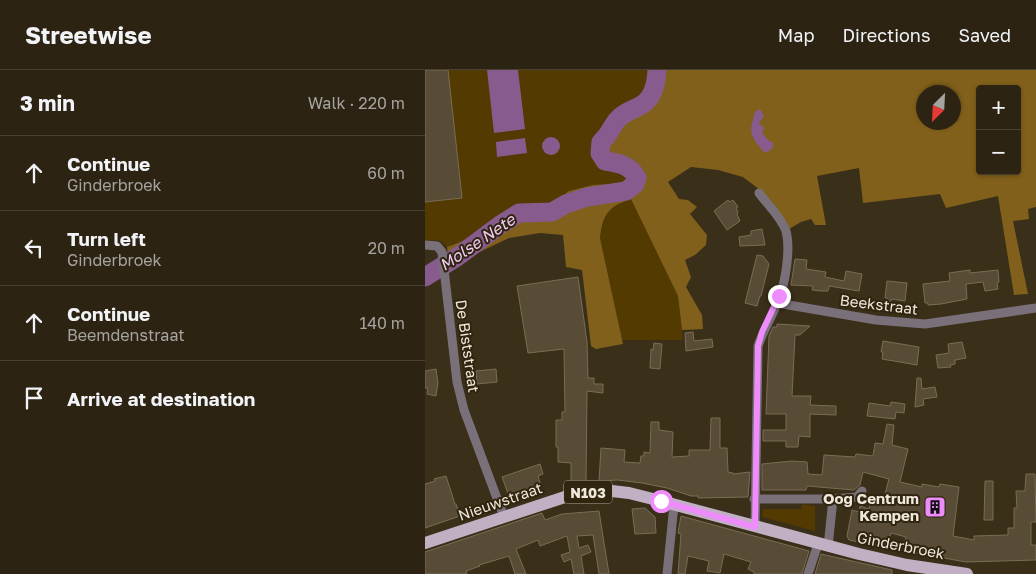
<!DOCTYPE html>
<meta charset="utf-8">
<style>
:root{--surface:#2c2313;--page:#342b1c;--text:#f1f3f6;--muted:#a6a4a0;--line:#484033}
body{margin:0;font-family:"Golos Text",sans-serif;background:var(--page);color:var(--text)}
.controls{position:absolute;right:15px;top:15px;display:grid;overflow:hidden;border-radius:5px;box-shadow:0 1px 4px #0004}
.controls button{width:45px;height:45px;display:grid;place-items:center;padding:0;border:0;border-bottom:1px solid var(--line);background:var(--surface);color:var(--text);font:25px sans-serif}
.compass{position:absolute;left:491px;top:15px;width:45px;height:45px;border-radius:50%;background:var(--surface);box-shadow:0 1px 4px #0004;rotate:204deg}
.stop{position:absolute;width:15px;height:15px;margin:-11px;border:4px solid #ed8cfa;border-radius:50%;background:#fff}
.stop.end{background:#ed8cfa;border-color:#fff;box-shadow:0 1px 5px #0008}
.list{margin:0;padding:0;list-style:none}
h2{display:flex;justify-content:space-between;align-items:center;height:65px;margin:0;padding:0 20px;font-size:21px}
h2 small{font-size:16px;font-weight:400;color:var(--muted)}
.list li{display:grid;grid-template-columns:32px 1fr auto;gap:15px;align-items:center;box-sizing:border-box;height:75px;padding:0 20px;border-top:1px solid var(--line)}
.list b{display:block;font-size:19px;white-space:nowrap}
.list p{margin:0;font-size:16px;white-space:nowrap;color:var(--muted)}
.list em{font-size:16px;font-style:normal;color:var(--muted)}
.icon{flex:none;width:28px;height:28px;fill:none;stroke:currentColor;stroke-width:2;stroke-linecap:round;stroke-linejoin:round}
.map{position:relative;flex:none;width:611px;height:504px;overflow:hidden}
header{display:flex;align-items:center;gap:30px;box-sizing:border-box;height:70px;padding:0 25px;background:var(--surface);border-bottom:1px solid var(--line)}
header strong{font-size:24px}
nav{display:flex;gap:28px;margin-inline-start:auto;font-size:18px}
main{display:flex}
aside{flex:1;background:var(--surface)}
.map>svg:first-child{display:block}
.green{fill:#523a00}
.forest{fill:#80601a;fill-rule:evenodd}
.water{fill:#885b8e}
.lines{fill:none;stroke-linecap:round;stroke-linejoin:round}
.river{stroke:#885b8e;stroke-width:19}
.building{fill:#584c36;stroke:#7a6d55}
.street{stroke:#79707a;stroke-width:9}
.primary{stroke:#c1b0c3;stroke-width:12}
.route{stroke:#ed8cfa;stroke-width:6}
.labels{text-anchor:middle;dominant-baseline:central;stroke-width:4;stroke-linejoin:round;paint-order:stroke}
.shield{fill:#30250f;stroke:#b6ae9e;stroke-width:1}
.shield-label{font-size:14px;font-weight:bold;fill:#efe8db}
.street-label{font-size:15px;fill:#efe8db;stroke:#30250f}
.poi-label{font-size:15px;font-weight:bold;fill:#efe8db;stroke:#30250f;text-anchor:end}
.water-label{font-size:16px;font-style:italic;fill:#f2caf7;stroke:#30250f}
</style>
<header>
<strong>Streetwise</strong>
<nav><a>Map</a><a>Directions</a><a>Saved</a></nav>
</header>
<main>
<aside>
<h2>3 min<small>Walk · 220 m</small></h2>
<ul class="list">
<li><svg class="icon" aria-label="ahead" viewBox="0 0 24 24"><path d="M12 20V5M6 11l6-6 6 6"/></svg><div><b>Continue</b><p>Ginderbroek</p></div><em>60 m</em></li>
<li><svg class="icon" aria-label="left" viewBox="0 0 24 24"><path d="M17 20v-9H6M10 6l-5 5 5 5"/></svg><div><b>Turn left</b><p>Ginderbroek</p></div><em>20 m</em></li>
<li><svg class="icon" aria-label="ahead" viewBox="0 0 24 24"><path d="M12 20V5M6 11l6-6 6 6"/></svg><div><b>Continue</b><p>Beemdenstraat</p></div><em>140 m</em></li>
<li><svg class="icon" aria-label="arrive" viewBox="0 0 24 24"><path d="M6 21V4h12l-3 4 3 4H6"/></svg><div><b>Arrive at destination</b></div></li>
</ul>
</aside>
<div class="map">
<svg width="611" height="504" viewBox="0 0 611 504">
<rect width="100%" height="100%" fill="#3a2f19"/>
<g class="green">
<path d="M0 0H227C226 8 225 19 219 25 212 33 202 30 195 36 189 41 186 49 182 55 180 60 174 62 172 66 167 73 166 85 173 91 182 98 194 98 205 103L206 109 199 113 168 115 124 137H93L38 171 22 177C15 168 10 170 0 172Z"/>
<path d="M206 128 253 226 258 270H197L175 168C179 142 183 139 206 128Z"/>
<polygon points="377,434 390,436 390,461 337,447 338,439 376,439"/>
</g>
<path class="forest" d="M227 0H611V137L603 139 604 149 588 151 603 224 589 225 573 126 521 138 515 124 438 133 434 98 392 106 401 155H390L386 149 376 152 364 159 335 120 318 107 293 100 266 97 243 112 254 129 263 130 272 137 265 144 282 165 281 175 270 185 260 190 266 207 261 217 277 245 278 259 257 260 253 226 206 129C183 137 178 144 175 168L198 274 171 279 166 276 157 200 141 197 138 165 115 163 84 168 44 187 23 188 22 177 38 171 93 137 124 136 144 121 168 115 199 113 206 109 205 103C194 98 182 98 173 91 166 85 167 73 172 66 175 62 180 60 182 55 186 49 189 41 195 36 202 30 212 33 219 25 225 19 226 8 227 0ZM555 19H592V101H555ZM498 22H528V52H498Z"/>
<g class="water">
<polygon points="62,0 93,0 100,59 69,63"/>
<path d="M335 39 339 46 334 53 339 58 337 63 343 70 348 73V77L343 82H339C324 65 324 63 330 42Z"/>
<circle cx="126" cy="76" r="9"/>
<polygon points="100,68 102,83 72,87 71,72"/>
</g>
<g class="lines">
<path class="river" d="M0 207 32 187 75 155 94 143 127 142 141 134 162 127 201 121 210 114 212 108C205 95 194 93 180 91L175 83 176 72C185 64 185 59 192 50 197 44 204 41 211 38 228 31 231 16 232 0"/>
</g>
<g class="building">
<polygon points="0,0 23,0 37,128 0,132"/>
<polygon points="303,130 305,132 308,130 313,137 311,138 313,142 312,144 315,151 302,160 289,141"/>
<polygon points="337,159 340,175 315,176 314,167 326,165 326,161"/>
<polygon points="332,185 338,186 344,194 336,226 335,226 332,236 320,233"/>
<polygon points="370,189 382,190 381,199 401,202 400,207 419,211 421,201 437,204 434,221 404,216 403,221 396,221 387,220 388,216 366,215"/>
<polygon points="545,200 545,203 573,200 574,212 572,213 573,219 560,221 558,212 541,214 542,229 516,234 503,235 503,233 500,233 498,214 525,211 524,203"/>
<polygon points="153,207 162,272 163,308 169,308 169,314 178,314 178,323 162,321 161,412 146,415 146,393 133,392 133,377 131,377 131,350 137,350 137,342 140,342 139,279 103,283 92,216"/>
<polygon points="462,211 482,213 480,231 467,229 465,232 462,228 460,228"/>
<polygon points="352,254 385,256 375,265 370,265 367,326 386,326 385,335 411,336 411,345 385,344 385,367 374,366 373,377 361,377 361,371 338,371 338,360 361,360 361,344 341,344 344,266 348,257 352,257"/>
<polygon points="268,262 269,271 287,269 288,277 261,281 260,263"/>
<polygon points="458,271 494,277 492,295 457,289 458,282 456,282"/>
<polygon points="537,272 541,288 530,290 530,294 525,295 526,297 513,298 511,285 524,283 523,274"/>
<polygon points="229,273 237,274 235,299 225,298 226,279 228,280"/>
<polygon points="11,299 13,313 11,326 2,324 3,318 0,318 0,301"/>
<polygon points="71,299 72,312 52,314 51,301"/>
<polygon points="492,308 496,308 497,319 510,317 512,327 498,329 499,335 490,337"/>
<polygon points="466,332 480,334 479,343 471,342 470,349 442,346 444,333 465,336"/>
<polygon points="286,348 295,348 295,378 302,378 303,402 308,403 308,404 325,402 323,427 273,428 273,426 266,426 242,418 217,413 193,410 174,411 176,378 200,380 199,392 215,393 216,386 219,386 219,382 225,383 226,352 234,352 234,360 248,362 247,387 264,386 264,380 285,380"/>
<polygon points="462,354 469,355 467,375 483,379 475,412 497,417 497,414 514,417 515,414 534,417 528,466 549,470 549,466 583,465 583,458 589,458 589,438 592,438 591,421 600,421 601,404 610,404 611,452 606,452 606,475 611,475 611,490 541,492 491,483 492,476 479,474 481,467 466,463 462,478 424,470 422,466 427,440 434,442 435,436 444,439 445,433 457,435 464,409 438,402 435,415 429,420 382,416 381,420 337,420 337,394 367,391 382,392 383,404 397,405 399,385 430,387 431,384 448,386 450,373 458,374"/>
<polygon points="115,394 118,404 113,406 116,416 114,421 110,420 85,429 77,407"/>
<polygon points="21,406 30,434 31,434 35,446 0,458 0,414 10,411 9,409"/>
<polygon points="560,411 568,411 568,450 559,450"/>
<polygon points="220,438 230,447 231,463 210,464 207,439"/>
<polygon points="174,441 184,504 174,504 168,465 152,466 154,478 163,475 166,482 156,486 159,504 149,504 146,489 139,492 136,485 145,482 142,466 115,476 113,470 91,479 101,504 90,504 84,486 54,495 55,496 41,501 42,504 0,504 0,482 117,443 120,450 137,444"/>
<polygon points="256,446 384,481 377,504 329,504 329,502 323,499 326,492 299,484 295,503 282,501 284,491 263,486 260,504 253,504 256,464 253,463"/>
<polygon points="396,484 467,500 467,504 390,504"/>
</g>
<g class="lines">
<g class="street">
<polyline points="0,175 12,176 17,182 32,312 39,340 79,447"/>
<polyline points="352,233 451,250 500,254 611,238"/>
<polyline points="329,429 408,429 403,477"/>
<polyline points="408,429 432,427 437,421"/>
<path d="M330 457 333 276C338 261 346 248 352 234 360 216 366 180 361 161 356 147 342 134 334 123"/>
<polyline points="242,504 249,435"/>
<polyline points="383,504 393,474"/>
</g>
<polyline class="primary" points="0,473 152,423 178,420 204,423 236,431 434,484 482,495 542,504"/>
</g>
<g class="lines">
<polyline class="route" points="236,431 330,457 333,276 337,262 354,226"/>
</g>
<defs>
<g id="building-square" transform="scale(1.125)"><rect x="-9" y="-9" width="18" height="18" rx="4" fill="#ed8cfa" stroke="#30250f"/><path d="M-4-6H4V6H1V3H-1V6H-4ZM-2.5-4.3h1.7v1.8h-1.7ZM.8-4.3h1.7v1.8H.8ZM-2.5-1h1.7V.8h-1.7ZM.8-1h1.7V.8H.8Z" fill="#111"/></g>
</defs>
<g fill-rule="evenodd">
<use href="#building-square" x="510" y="437"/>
</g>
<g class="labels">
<rect class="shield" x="139" y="410.5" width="48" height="23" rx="4"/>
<g class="shield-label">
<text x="163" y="422">N103</text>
</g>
<g class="street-label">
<text transform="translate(454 234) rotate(7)">Beekstraat</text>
<text transform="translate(43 276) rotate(82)">De Biststraat</text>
<text transform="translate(75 431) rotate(-19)">Nieuwstraat</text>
<text transform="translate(476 475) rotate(11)">Ginderbroek</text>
</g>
<g class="poi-label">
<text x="494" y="428">Oog Centrum<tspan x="494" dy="17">Kempen</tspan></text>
</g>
<g class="water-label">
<text transform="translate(52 172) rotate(-34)">Molse Nete</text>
</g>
</g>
</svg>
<div class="controls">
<button>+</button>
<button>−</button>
</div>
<svg class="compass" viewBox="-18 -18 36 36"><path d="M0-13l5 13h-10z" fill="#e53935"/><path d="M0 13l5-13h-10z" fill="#a6a4a0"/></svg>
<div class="stop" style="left:236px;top:431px"></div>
<div class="stop end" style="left:354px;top:226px"></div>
</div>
</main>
